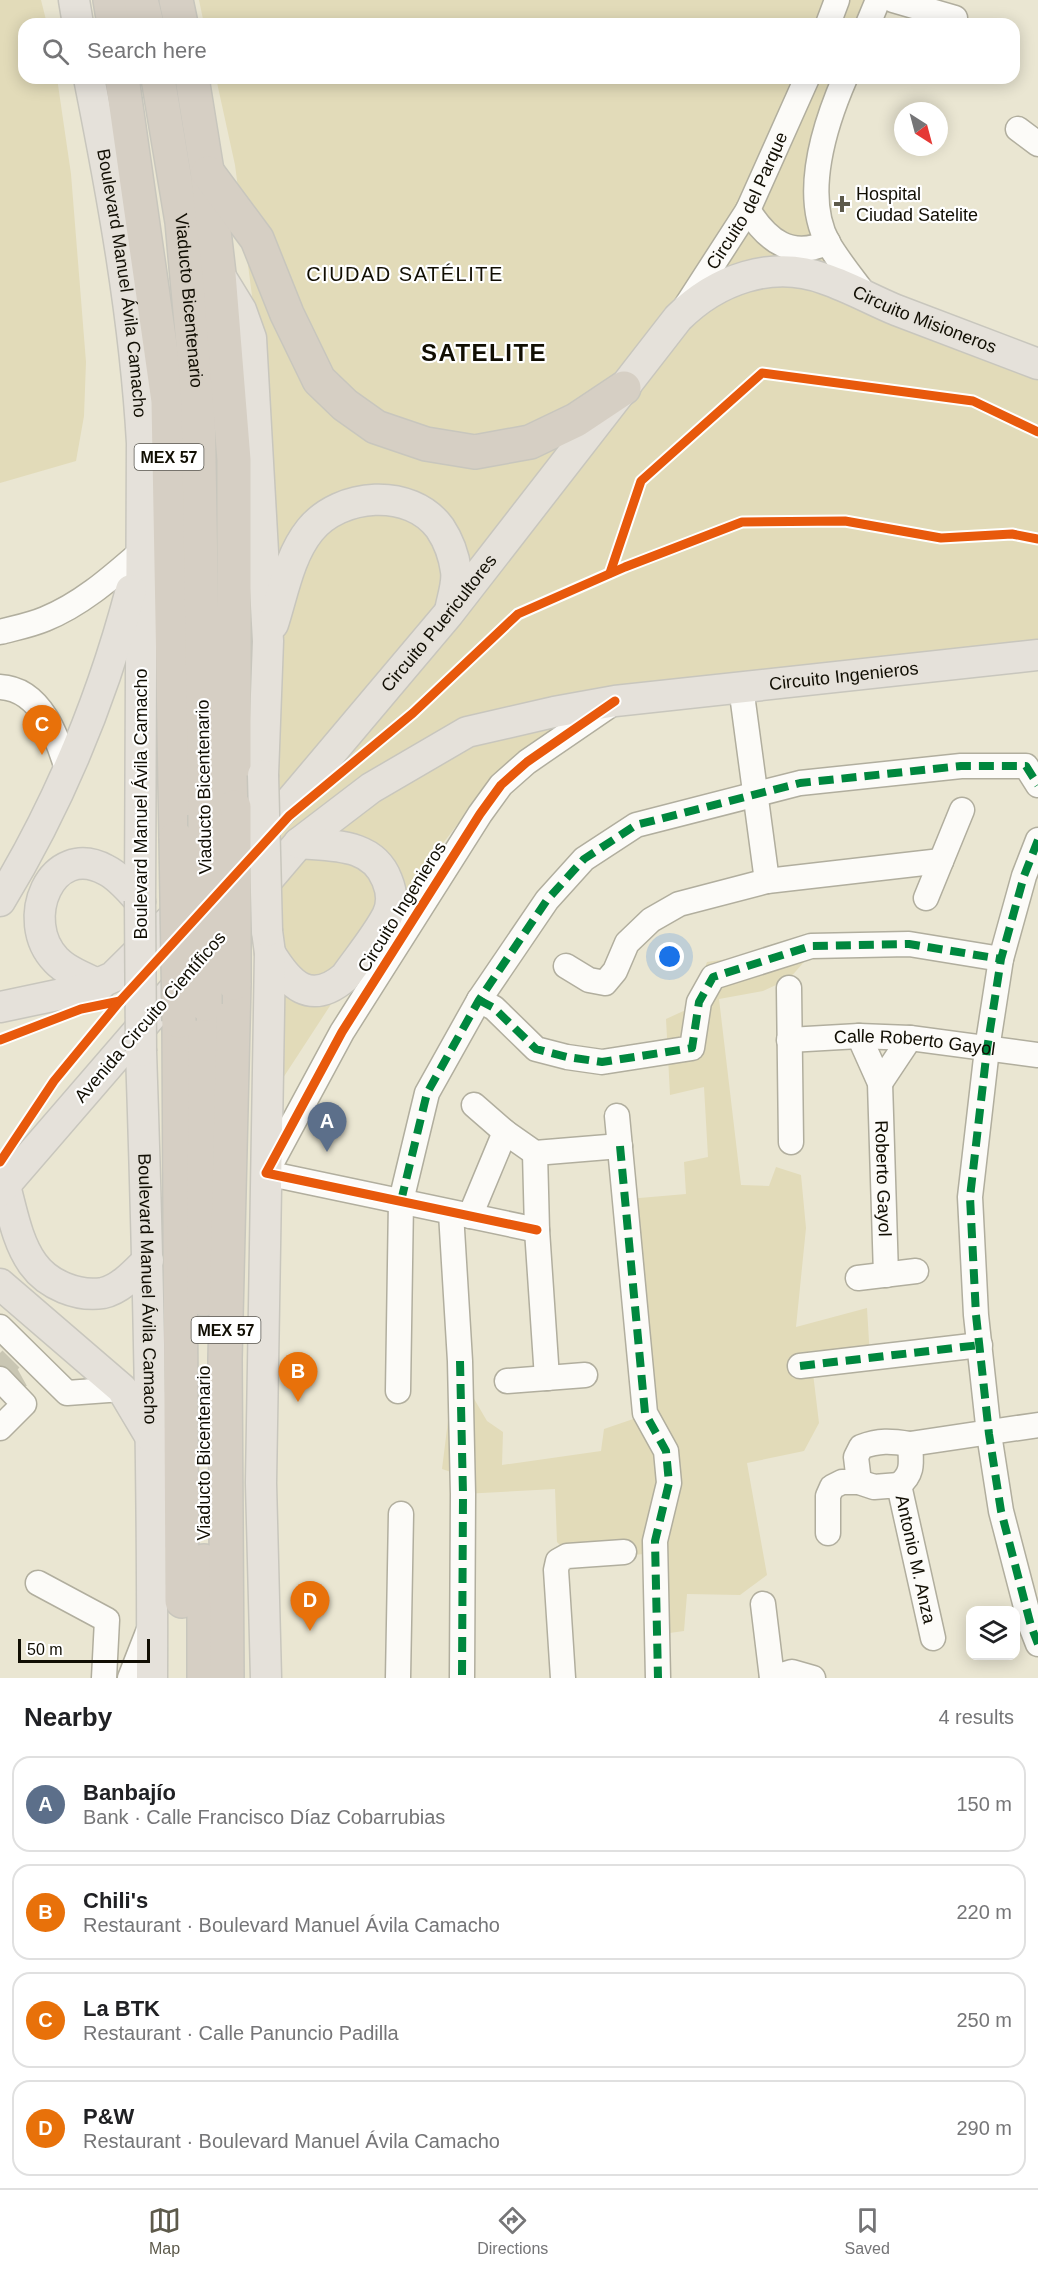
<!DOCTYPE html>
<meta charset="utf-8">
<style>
:root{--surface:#fff;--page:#f6f6f6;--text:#202124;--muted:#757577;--line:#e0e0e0;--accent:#5d5a4b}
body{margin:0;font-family:Arial,sans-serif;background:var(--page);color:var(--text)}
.controls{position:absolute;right:18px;bottom:18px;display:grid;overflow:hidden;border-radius:12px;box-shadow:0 3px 15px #0003}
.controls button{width:54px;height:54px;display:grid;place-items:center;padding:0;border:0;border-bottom:2px solid var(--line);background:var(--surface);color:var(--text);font:30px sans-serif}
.compass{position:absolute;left:894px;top:102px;width:54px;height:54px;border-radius:50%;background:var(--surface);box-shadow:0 3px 15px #0003;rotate:144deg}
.scale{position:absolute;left:18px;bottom:15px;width:132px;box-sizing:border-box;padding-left:6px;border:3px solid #110e03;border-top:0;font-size:16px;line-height:21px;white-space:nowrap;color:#110e03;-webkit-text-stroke:4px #fff;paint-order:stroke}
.you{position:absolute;left:670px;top:957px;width:21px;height:21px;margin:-15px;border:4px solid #fff;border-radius:50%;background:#1a73e8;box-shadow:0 0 0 9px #1a73e833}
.badge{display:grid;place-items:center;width:39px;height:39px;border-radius:50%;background:var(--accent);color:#fff;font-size:20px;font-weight:700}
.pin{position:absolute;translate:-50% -50px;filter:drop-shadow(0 2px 3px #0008)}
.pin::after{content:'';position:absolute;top:32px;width:21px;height:18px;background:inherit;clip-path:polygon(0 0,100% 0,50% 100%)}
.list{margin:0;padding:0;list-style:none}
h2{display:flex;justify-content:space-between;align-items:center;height:78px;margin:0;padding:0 24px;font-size:26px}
h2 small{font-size:20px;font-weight:400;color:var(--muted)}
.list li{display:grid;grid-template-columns:39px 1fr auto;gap:18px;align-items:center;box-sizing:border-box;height:96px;margin:0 12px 12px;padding:0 12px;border:2px solid var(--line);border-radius:18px}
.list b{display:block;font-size:22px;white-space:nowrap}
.list p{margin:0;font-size:20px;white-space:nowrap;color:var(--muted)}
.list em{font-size:20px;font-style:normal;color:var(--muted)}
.icon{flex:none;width:33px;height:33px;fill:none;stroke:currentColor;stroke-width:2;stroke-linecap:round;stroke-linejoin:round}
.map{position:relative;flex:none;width:1038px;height:1678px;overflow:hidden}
.search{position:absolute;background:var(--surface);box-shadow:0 3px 15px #0003;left:18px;right:18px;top:18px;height:66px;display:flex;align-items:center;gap:15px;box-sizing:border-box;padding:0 21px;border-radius:18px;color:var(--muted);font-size:22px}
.sheet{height:510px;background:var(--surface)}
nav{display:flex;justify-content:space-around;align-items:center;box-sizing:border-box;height:84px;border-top:2px solid var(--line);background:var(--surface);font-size:16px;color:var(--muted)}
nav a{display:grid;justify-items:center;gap:3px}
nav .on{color:var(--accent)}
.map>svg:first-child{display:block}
.green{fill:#e2dbb9}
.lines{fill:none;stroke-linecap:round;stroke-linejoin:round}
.minor-tunnel{stroke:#c9c6b3;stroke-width:24;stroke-dasharray:24 12;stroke-linecap:butt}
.minor-casing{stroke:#b1ae9e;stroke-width:27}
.major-casing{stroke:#c8c6bd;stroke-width:33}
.highway-casing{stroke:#c8c6bd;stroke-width:36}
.minor{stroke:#fcfbf8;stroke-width:24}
.major{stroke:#e5e1da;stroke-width:30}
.highway{stroke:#d6cfc4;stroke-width:33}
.major-bridge-casing{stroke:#c8c6bd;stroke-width:33;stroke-linecap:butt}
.highway-bridge-casing{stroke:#c8c6bd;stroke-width:36;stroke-linecap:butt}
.major-bridge{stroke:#e5e1da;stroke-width:30}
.highway-bridge{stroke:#d6cfc4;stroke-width:33}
.quiet{stroke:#00873e;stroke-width:8;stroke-dasharray:15 8;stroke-linecap:butt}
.cycleway-casing{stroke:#fff;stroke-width:13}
.cycleway{stroke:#e8590c;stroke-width:9}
.poi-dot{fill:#5d5a4b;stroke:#fff;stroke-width:2}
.labels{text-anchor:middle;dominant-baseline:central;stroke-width:4.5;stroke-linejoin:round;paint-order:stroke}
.shield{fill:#fff;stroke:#58564f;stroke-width:1.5}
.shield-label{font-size:16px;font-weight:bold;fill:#110e03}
.poi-label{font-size:18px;fill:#110e03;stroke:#fff;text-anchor:start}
.street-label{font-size:18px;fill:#110e03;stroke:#fff}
.neighbourhood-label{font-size:20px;letter-spacing:1.5px;fill:#110e03;stroke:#fff}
.district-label{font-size:24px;font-weight:bold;letter-spacing:1.5px;fill:#110e03;stroke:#fff}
</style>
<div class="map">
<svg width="1038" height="1678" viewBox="0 0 1038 1678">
<rect width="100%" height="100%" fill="#eae6d2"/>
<g class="green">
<polygon points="0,0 41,0 47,24 24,24 24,78 57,78 71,174 86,362 84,416 76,461 0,483"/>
<polygon points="199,0 870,0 860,24 204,24"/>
<polygon points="216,78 839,78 810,185 868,302 1038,375 1038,646 652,697 496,774 395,906 283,1078 272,604 258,342 235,165"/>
<polygon points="804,948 810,955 789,979 763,991 719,999 741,1185 769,1186 776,1167 801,1175 806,1228 796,1327 867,1308 870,1358 812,1365 819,1423 804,1451 747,1463 767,1575 740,1595 687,1594 684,1631 648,1636 644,1554 574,1560 557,1542 555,1489 463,1494 463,1476 442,1469 450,1405 473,1397 487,1421 503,1432 502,1465 601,1451 604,1429 639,1417 616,1200 686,1194 684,1162 708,1157 704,1087 670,1095 666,1019 690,1008 707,962"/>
</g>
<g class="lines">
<g class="minor-tunnel">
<polyline points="0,1370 11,1359"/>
<polyline points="0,1387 25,1373"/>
</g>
<g class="minor-casing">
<g id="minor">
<polyline points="893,0 955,18"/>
<polyline points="828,24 837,0"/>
<polyline points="868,24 878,0"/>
<path d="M845 78C825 124 802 195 828 243 839 262 855 281 868 299"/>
<polyline points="1018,129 1038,144"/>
<path d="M748 210C767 240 791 260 828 242"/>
<path id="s1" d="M686 306 748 210 807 78"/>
<path d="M0 632C15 628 31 625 45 619 82 604 112 577 142 551"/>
<path d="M0 687C42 689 58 739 68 772"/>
<polyline points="741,687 767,881"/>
<polyline points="1038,840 1024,876 1001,959 987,1049 970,1197 976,1315 989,1434 1001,1511 1031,1626 1038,1644"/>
<polyline points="926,898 962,810"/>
<polyline points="566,966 589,980 605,983 615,971 627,943 651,920 679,904 767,881 941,861"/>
<polyline points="789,988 791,1142"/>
<polyline points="479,1000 494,1008 536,1049 567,1057 602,1062 692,1048 699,1002 713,977 811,946 909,944 1001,959"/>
<path id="s2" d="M859 1036 880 1083 886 1275"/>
<path id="s3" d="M789 1040 859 1036 910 1038 1038 1055"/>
<polyline points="880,1083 910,1038"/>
<polyline points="474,1105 505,1132 535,1153 620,1146"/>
<polyline points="617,1116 645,1413 666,1451 669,1483 655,1541 658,1678"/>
<polyline points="535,1153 537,1230 547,1378"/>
<polyline points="451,1213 460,1361 463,1494 462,1678"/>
<polyline points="470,1216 505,1132"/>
<polyline points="537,1230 266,1173 342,1032 480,814 501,785 527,762 613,703"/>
<polyline points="858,1278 916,1271"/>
<polyline points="0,1327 67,1393 122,1389"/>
<polyline points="800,1366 980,1345"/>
<polyline points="0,1379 24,1404 0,1428"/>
<polyline points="507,1381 585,1375"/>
<polyline points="398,1391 401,1201 427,1093 479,1000 547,900 584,859 636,825 800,783 961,766 1026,766 1038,785"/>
<path d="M859 1482 856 1457 861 1447C879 1440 891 1441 910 1444L1038 1425"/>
<path d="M899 1485C914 1473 911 1462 910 1444"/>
<path id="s4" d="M828 1533V1496L832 1487 842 1482H859L874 1487 899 1485 933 1638"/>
<polyline points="38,1583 107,1620 104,1678"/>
<polyline points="763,1604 772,1678"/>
<polyline points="130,1678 148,1632"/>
<polyline points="398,1678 401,1514"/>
<polyline points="563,1678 556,1570 558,1561 567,1556 624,1552"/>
<polyline points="772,1678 792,1672 813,1678"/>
</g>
</g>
<g class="major-casing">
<g id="major">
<polyline points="74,0 78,24"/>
<path id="s5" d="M89 78C113 198 135 320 142 443L140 901"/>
<polyline points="219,274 241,310 251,338 268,641 263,775"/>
<path d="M273 624C283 593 289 556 310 530 340 493 410 487 440 528 448 540 454 556 456 571 458 583 452 599 450 611"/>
<path id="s6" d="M249 842 288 804 449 613 678 318C716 280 772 259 825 279 849 287 872 300 896 310 944 328 991 346 1038 364"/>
<path id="s7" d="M253 897 299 843 371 788 467 732 554 712 615 701 1038 655"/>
<path d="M0 901C59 804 102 700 131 590"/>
<path d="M270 953C289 984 310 1007 345 977 359 957 376 937 387 916 393 904 392 892 387 880 373 843 333 846 299 843"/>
<path d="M100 985C85 978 67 972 56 960 18 921 51 840 106 870 120 877 130 890 140 901"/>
<polyline points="0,1007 86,989 113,977 190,901"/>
<path id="s8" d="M141 1051C148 1260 153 1469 152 1678"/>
<path d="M5 1186C12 1211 17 1242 33 1264 48 1285 78 1297 103 1293 121 1289 136 1272 148 1260"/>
<polyline points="0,1191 189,972"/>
<polyline points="0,1284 122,1389 150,1436"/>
<polyline points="266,1678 261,1483 270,953 267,931"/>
</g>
</g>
<g class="highway-casing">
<g id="highway">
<polyline points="110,0 114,24"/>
<polyline points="141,0 147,24"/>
<polyline points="176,0 181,24"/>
<polyline points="122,78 168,401 176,838"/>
<path id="s9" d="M158 78 182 222 198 400 205 815"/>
<polyline points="192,78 207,171 219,274 234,460 234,807"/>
<polyline points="208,173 257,239 287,314 319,380 345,405 376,427 426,444 475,452 530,442 576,420 624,388"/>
<polyline points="179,1021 182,1601"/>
<polyline points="204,1299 205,1004"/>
<polyline points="204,1678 204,1561"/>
<polyline points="227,1678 225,1359 234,983"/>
</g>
</g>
<use href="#minor" class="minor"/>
<use href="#major" class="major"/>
<use href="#highway" class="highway"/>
<g class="major-bridge-casing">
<g id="major-bridge">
<polyline points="263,775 267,931"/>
<polyline points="140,901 141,1051"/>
</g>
</g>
<g class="highway-bridge-casing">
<g id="highway-bridge">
<polyline points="176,838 179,1021"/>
<polyline points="234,983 234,807"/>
<polyline points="205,1004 205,815"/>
</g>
</g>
<use href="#major-bridge" class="major-bridge"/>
<use href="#highway-bridge" class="highway-bridge"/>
<g class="quiet">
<polyline points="1038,840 1024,876 1001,959 987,1049 970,1197 976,1315 989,1434 1001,1511 1031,1626 1038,1644"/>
<polyline points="479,1000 494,1008 536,1049 567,1057 602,1062 692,1048 699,1002 713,977 811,946 909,944 1001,959"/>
<polyline points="620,1146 645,1413 666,1451 669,1483 655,1541 658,1678"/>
<polyline points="401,1201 427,1093 479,1000 547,900 584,859 636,825 800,783 961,766 1026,766 1038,785"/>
<polyline points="460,1361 463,1494 462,1678"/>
<polyline points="800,1366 980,1345"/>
</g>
<g class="cycleway-casing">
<g id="cycleway">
<polyline points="610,573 641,481 762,373 973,401 1038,432"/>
<polyline points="0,1040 81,1009 120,1001"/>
<polyline points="0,1162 54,1081 120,1001 289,816 413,713 518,614 625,567 742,522 845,521 941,538 1012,534 1038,539"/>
<polyline points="537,1230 266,1173 342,1032 480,814 501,785 527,762 615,701"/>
</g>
</g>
<use href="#cycleway" class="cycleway"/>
</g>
<path class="poi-dot" d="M839 195h6v6h6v6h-6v6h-6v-6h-6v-6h6z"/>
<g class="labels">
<g class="shield">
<rect x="134.5" y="444" width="69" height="26" rx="4.5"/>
<rect x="191.5" y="1317" width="69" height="26" rx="4.5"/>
</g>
<g class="shield-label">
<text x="169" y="457">MEX 57</text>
<text x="226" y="1330">MEX 57</text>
</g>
<g class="poi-label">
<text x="856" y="194">Hospital<tspan x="856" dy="21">Ciudad Satelite</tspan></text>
</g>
<g class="street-label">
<text stroke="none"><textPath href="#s1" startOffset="122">Circuito del Parque</textPath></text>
<text stroke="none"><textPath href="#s5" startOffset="208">Boulevard Manuel Ávila Camacho</textPath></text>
<text stroke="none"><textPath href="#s9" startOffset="225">Viaducto Bicentenario</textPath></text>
<text stroke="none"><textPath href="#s6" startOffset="946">Circuito Misioneros</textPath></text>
<text stroke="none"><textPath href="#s6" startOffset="290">Circuito Puericultores</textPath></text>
<text stroke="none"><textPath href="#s7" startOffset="654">Circuito Ingenieros</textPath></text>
<text transform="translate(204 787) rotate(-91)">Viaducto Bicentenario</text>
<text transform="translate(141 804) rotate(-90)">Boulevard Manuel Ávila Camacho</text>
<text transform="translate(402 907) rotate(-58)">Circuito Ingenieros</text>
<text transform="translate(150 1017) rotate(-49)">Avenida Circuito Científicos</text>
<text stroke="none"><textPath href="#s3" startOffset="126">Calle Roberto Gayol</textPath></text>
<text stroke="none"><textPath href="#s2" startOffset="147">Roberto Gayol</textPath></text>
<text stroke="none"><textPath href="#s8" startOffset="238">Boulevard Manuel Ávila Camacho</textPath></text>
<text transform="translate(204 1453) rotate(-90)">Viaducto Bicentenario</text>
<text stroke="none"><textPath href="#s4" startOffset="192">Antonio M. Anza</textPath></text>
</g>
<g class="neighbourhood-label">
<text x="405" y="274">CIUDAD SATÉLITE</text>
</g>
<g class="district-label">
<text x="484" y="352">SATELITE</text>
</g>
</g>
</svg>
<div class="controls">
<button><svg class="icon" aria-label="layers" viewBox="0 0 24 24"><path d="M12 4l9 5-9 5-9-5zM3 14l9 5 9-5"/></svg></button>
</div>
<svg class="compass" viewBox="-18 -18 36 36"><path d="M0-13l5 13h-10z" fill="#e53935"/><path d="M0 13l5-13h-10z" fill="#757577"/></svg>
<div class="scale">50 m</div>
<div class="you"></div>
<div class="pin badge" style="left:327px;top:1152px;background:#5c6f8a">A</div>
<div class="pin badge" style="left:298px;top:1402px;background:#e8710a">B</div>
<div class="pin badge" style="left:42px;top:755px;background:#e8710a">C</div>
<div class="pin badge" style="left:310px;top:1631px;background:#e8710a">D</div>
<div class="search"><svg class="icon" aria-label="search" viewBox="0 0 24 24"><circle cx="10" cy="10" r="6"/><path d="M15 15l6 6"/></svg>Search here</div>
</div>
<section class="sheet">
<h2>Nearby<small>4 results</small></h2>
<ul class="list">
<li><span class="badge" style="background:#5c6f8a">A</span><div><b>Banbajío</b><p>Bank · Calle Francisco Díaz Cobarrubias</p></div><em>150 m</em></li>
<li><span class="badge" style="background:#e8710a">B</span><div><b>Chili's</b><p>Restaurant · Boulevard Manuel Ávila Camacho</p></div><em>220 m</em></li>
<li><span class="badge" style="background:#e8710a">C</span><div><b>La BTK</b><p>Restaurant · Calle Panuncio Padilla</p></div><em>250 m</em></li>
<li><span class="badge" style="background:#e8710a">D</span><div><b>P&amp;W</b><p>Restaurant · Boulevard Manuel Ávila Camacho</p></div><em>290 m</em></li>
</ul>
</section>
<nav>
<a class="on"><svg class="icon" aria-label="map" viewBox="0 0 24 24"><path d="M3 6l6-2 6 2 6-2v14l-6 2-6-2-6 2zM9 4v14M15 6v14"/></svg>Map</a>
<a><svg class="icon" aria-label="directions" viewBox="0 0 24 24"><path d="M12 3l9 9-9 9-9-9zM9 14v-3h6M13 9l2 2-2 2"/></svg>Directions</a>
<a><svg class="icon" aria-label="saved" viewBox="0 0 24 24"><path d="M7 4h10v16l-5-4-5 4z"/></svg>Saved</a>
</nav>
